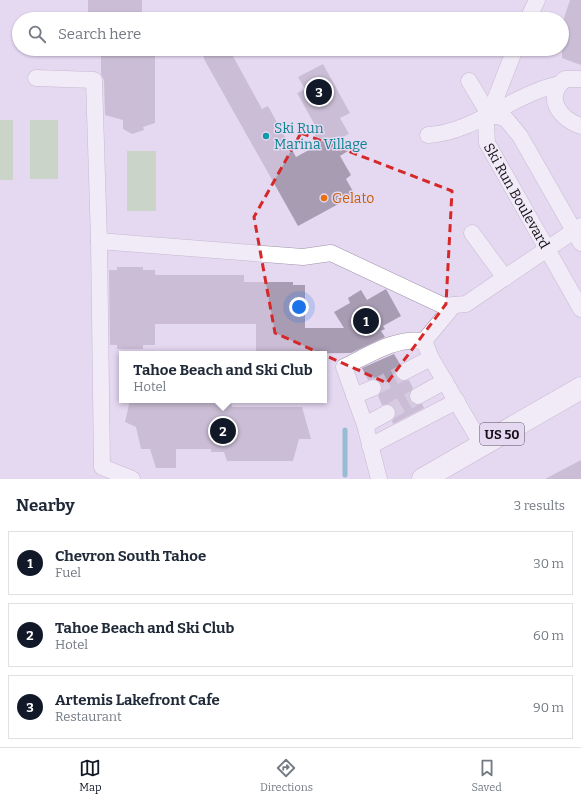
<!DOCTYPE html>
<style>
:root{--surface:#fff;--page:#f6f6f7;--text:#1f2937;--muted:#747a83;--line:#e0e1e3;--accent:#111827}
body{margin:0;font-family:Bitter,serif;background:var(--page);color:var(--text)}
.you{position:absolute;left:299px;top:307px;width:14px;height:14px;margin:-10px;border:3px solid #fff;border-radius:50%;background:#1a73e8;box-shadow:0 0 0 6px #1a73e833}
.badge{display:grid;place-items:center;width:26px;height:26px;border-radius:50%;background:var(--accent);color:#fff;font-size:13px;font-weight:700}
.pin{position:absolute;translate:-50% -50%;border:2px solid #fff;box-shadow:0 1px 4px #0006}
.popup{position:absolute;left:119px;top:351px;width:208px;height:52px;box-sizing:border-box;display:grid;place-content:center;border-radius:0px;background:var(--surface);filter:drop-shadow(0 1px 3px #0005);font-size:13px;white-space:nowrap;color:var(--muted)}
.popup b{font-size:15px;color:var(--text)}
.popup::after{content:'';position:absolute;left:50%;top:100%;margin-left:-8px;border:8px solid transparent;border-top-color:var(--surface)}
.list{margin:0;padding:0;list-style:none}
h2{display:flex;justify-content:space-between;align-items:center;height:52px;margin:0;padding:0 16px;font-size:17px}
h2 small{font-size:13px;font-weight:400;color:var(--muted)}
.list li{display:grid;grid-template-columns:26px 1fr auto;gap:12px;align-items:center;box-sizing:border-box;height:64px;margin:0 8px 8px;padding:0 8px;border:1px solid var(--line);border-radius:0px}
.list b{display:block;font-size:15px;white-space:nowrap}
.list p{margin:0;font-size:13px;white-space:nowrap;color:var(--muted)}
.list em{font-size:13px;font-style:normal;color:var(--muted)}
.icon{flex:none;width:22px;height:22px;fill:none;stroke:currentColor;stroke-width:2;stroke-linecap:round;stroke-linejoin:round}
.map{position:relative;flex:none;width:581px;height:479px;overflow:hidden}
.search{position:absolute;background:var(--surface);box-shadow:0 1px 3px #0004;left:12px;right:12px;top:12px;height:44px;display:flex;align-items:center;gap:10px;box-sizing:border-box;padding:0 14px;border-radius:22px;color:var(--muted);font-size:15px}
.sheet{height:268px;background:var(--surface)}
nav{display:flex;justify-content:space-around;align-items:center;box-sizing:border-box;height:56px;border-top:1px solid var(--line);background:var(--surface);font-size:11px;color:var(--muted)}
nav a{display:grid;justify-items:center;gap:2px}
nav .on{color:var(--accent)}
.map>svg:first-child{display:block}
.green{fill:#aace99}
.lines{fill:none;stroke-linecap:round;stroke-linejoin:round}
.stream{stroke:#399aac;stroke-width:5}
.building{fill:#a89cb3}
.minor-tunnel{stroke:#c6bad1;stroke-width:16;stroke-dasharray:16 8;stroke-linecap:butt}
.minor-casing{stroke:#9f93aa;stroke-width:17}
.highway-casing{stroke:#9f93aa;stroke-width:23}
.minor{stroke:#fff;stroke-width:16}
.highway{stroke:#fff;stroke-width:22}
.marked{fill:none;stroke:#d62828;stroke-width:3;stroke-dasharray:8 5;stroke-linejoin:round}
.culture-dot{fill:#0f9aa8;stroke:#e5d8f1;stroke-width:1.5}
.food-dot{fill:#e8710a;stroke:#e5d8f1;stroke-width:1.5}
.labels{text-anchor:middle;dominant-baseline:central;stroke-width:3;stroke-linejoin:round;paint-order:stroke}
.shield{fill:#e5d8f1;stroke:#534d5a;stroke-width:1}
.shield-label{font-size:13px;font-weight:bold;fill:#151119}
.culture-label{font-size:14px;fill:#0d838f;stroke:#e5d8f1;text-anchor:start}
.street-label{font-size:14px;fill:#151119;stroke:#e5d8f1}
.food-label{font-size:14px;fill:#c56008;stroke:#e5d8f1;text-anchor:start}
</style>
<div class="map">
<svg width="581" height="479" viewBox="0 0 581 479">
<rect width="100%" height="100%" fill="#e5d8f1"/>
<g class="green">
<rect x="0" y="120" width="13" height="60"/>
<rect x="30" y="120" width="28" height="59"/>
<rect x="127" y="151" width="29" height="60"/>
</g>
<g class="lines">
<polyline class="stream" points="345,430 345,475"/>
</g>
<g class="building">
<rect x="88" y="0" width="54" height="19"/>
<polygon points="570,0 581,0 581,65 562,58 562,24"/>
<polygon points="101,49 155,49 155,123 143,127 144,130 132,134 123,129 123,120 105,115 104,80 101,74"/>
<polygon points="203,49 229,49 262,109 268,106 296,157 320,144 312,130 316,127 297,93 305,89 298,77 323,64 350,113 340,118 349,134 341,138 348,151 340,156 351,175 346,179 355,195 298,226 204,59"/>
<polygon points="117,267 143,267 143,270 155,270 155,275 244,275 244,282 293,282 293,285 305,285 305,328 344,328 334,312 350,303 348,298 361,290 367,300 386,289 401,316 383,326 385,329 381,331 385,337 351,353 256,354 256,324 155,324 155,345 143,345 143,349 117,349 117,345 110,345 109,270 117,270"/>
<polygon points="394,354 400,364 395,371 396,377 403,381 409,380 413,388 409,395 410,400 413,404 422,404 424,408 393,424 392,421 396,414 395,408 388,404 382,405 378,396 382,390 382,384 375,379 368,380 362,368"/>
<polygon points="130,400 230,400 232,407 302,407 311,439 299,439 293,461 227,461 224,452 211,452 211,449 176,449 176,468 156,468 150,449 141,449 136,427 125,422"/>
<polygon points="581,460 581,479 545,479"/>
</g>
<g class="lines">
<g class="minor-tunnel">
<polyline points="373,388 404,372"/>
<polyline points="387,413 418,396"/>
</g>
<g class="minor-casing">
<g id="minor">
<polyline points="528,19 537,0"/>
<path id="s1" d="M515 49 486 123 487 143 581 309"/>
<polyline points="36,78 94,80 99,241 102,467 132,479"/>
<path d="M581 79H565C543 97 560 119 581 126"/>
<polyline points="469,81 490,116"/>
<polyline points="490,116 498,116 506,119 520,136 581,243"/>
<path d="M428 135C469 133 503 103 540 90 547 87 554 86 561 83"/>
<polyline points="472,233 505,278"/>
<polyline points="99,241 303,257 331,253 444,306 466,304 581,226"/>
<polyline points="424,341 431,358 482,445"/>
<polyline points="404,372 431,358"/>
<polyline points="354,396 373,388"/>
<polyline points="418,396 445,381"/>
<polyline points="365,425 387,413"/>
<polyline points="370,446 457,401"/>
<path d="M379 479 365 425 344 367C369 355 395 337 424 341L454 305"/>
</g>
</g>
<g class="highway-casing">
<polyline id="highway" points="423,479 581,388"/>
</g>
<use href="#minor" class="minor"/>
<use href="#highway" class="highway"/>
</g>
<path d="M0 0H581V479H0ZM301 133 452 191 446 304 387 383 275 333 254 217Z" fill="#e5d8f1" fill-opacity=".55" fill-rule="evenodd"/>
<path class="marked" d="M301 133 452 191 446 304 387 383 275 333 254 217Z"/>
<circle class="culture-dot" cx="266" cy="136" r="4"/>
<circle class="food-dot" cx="324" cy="198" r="4"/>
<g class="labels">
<rect class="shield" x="480" y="423" width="44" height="22" rx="3"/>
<g class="shield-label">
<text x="502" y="434">US 50</text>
</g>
<g class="culture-label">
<text x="274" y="128">Ski Run<tspan x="274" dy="16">Marina Village</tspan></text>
</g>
<g class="street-label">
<text stroke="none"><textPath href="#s1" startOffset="160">Ski Run Boulevard</textPath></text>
</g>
<g class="food-label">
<text x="332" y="198">Gelato</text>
</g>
</g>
</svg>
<div class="you"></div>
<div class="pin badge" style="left:366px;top:321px">1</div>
<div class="pin badge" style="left:223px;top:431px">2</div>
<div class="popup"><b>Tahoe Beach and Ski Club</b>Hotel</div>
<div class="pin badge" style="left:319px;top:92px">3</div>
<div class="search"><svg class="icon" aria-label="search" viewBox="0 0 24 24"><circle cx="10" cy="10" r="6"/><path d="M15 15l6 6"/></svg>Search here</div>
</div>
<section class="sheet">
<h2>Nearby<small>3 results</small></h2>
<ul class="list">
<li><span class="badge">1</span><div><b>Chevron South Tahoe</b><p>Fuel</p></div><em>30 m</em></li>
<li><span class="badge">2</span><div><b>Tahoe Beach and Ski Club</b><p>Hotel</p></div><em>60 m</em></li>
<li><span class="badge">3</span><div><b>Artemis Lakefront Cafe</b><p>Restaurant</p></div><em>90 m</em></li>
</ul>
</section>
<nav>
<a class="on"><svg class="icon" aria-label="map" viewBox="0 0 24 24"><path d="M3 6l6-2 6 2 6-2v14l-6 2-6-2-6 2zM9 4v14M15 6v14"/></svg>Map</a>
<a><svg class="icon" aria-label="directions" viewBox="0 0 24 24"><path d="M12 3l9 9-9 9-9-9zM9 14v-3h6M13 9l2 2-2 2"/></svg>Directions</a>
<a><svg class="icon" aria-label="saved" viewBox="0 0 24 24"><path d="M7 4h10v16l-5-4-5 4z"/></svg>Saved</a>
</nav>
